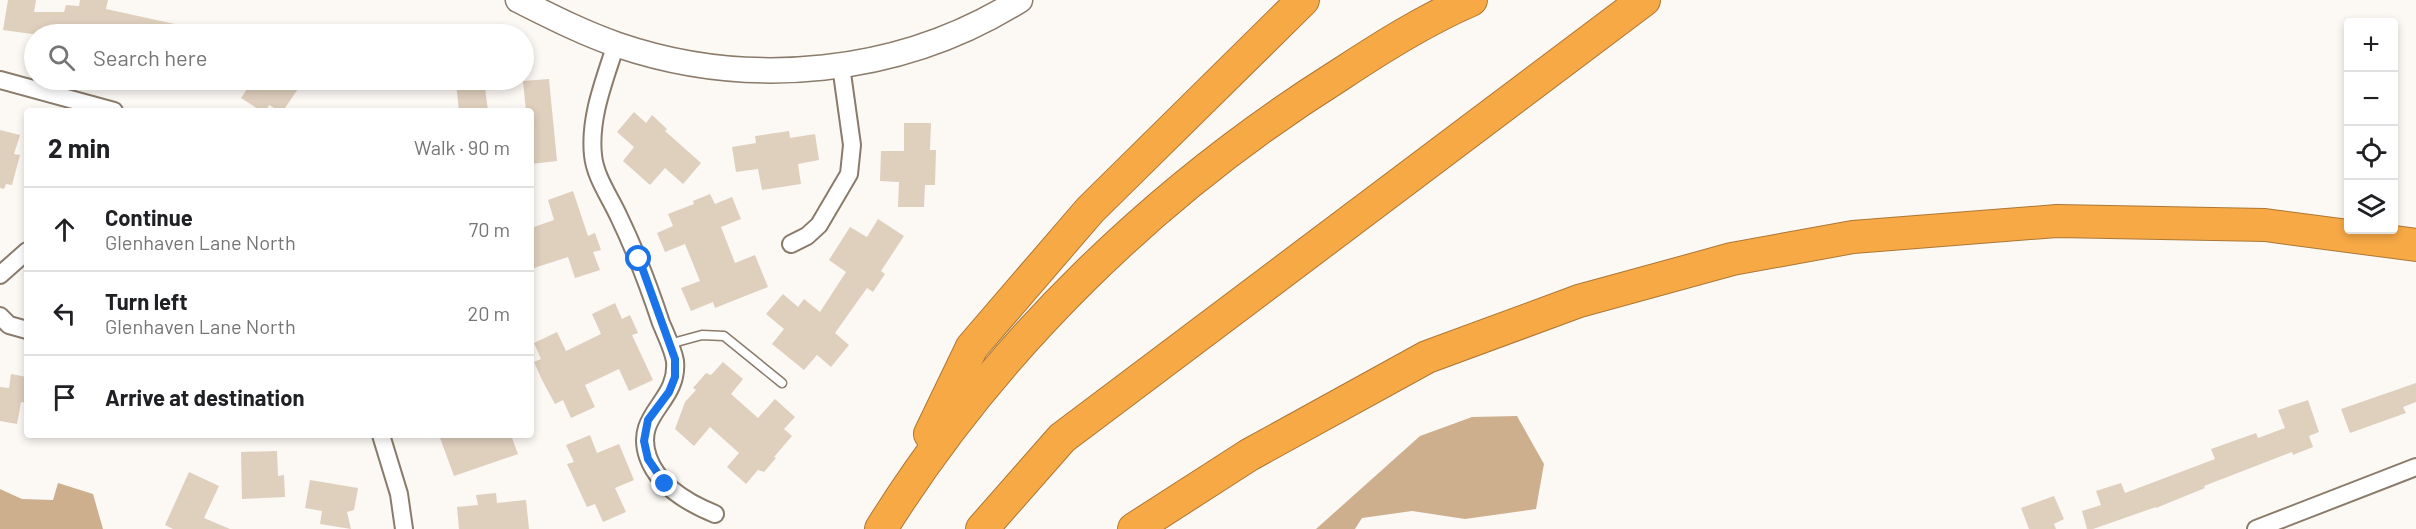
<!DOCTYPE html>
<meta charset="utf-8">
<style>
:root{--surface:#fff;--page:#f2f2f2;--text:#202124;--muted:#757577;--line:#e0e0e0}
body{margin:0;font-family:Barlow,sans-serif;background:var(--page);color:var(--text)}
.controls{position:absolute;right:18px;top:18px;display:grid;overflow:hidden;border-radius:6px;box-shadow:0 3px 9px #0003}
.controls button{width:54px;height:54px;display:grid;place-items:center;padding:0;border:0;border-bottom:2px solid var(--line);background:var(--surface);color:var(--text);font:30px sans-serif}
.stop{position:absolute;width:18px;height:18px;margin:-14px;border:4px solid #1a73e8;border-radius:50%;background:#fff}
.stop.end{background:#1a73e8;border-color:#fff;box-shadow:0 2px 6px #0008}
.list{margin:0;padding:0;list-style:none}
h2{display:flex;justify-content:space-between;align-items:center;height:78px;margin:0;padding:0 24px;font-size:26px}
h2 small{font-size:20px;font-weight:400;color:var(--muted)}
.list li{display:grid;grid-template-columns:39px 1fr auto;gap:18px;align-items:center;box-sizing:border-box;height:84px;padding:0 24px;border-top:2px solid var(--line)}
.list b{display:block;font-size:22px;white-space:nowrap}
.list p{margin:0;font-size:20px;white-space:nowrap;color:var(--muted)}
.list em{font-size:20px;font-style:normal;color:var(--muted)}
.icon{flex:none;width:33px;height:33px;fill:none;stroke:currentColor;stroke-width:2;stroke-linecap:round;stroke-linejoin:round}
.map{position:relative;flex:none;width:2416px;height:529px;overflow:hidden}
.search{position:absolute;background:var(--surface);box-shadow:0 3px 9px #0003;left:24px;top:24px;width:510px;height:66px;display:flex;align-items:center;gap:15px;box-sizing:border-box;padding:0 21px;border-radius:33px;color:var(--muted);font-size:22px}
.panel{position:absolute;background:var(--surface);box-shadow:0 3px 9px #0003;left:24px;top:108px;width:510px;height:330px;border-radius:6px}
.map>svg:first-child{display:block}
.water{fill:#cdaf8e}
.building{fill:#dfcfbd}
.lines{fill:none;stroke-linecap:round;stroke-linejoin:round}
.lane-casing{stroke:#8a7b6b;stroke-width:11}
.street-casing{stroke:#8a7b6b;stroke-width:20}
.secondary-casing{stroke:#8a7b6b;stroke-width:27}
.highway-casing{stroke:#ac7734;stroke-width:34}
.lane{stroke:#fff;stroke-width:8}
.street{stroke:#fff;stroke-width:16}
.secondary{stroke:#fff;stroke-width:24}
.highway{stroke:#f7a945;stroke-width:32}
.route{stroke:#1a73e8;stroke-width:8}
</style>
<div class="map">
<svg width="2416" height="529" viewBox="0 0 2416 529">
<rect width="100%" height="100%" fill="#fcf9f5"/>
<g class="water">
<polygon points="1517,416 1544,464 1536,509 1465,519 1412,511 1362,518 1355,529 1316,529 1420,436 1472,417"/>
<polygon points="58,483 93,494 103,529 0,529 0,489 22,499 53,500"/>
</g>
<g class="building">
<polygon points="8,0 36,0 34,12 64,12 66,5 79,6 80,0 108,0 106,9 193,28 192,34 32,34 3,30"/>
<polygon points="549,79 557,161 531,164 531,111 526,111 523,81"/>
<polygon points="253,80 304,80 283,111 279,111 269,105 266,111 261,111 241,98"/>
<polygon points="484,80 488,111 459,111 456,83"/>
<polygon points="634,112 646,123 652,115 667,129 665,131 701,163 683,184 665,168 650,185 623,161 634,147 617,132"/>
<polygon points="904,123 931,123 930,150 936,150 935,185 925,185 924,207 898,207 899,182 880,181 881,151 904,151"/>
<polygon points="0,130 20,135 14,154 20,155 12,185 6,184 4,189 0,188"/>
<polygon points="789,131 790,138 815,134 819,160 798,164 801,184 762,190 758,169 736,172 732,147 756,143 755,136"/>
<polygon points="573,191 588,236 595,233 601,250 593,252 600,270 575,278 568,257 531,269 531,228 554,220 548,200"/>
<polygon points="710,194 715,204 732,197 741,219 721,227 735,263 755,255 768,287 715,308 713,302 691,311 681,288 700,281 685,244 665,252 657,233 673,226 668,214 694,204 693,201"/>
<polygon points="878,219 904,236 881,271 885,274 873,292 867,288 835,333 849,345 831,367 817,355 804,370 772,344 784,329 766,314 783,294 798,307 804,299 820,312 846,272 829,260 850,227 867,237"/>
<polygon points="615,303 622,319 630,315 638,333 632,335 653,380 629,391 619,369 585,385 595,407 571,418 563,400 555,404 542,380 534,362 541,359 534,343 557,332 566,351 601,334 592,314"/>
<polygon points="723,362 743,379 731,394 758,418 775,399 795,417 784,429 792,436 774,457 776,458 764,472 758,470 746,484 727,467 739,453 710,427 694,446 675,429 685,402 696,390 693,388 706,373 711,375"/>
<polygon points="11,374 27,377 27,403 21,402 17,424 0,421 0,387 9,388"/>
<polygon points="2416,383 2416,402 2403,407 2406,413 2350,433 2341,409"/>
<polygon points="2308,400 2319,432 2309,436 2313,447 2293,455 2292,452 2204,486 2205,488 2156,508 2156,507 2093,529 2087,529 2082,511 2101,505 2096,491 2121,483 2125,493 2215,459 2211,449 2256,433 2258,438 2285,428 2278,410"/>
<polygon points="439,435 511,435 518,454 454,476"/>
<polygon points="590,435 597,453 619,444 634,480 615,488 626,512 603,522 595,504 587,507 567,464 574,462 566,445"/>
<polygon points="277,451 278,476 284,475 285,497 242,499 241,452"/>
<polygon points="189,472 219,486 204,518 230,529 173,529 165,525"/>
<polygon points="310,480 358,488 354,510 347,512 351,529 320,524 322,511 305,508"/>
<polygon points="496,493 497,503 526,500 529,529 459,529 457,507 478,505 476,495"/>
<polygon points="2054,496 2064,519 2054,524 2056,529 2029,529 2021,508"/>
</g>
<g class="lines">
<g class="lane-casing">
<polyline id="lane" points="669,344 702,335 724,336 782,383"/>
</g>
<g class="street-casing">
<g id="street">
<path d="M616 44C605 79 589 117 593 155 595 177 610 197 619 217 636 252 649 287 661 323 666 335 673 349 675 361 679 403 633 413 648 457 658 486 688 503 715 514"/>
<polyline points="0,80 114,111"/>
<polyline points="791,244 807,236 819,225 849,174 852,145 841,66"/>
<polyline points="0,275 27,251"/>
<polyline points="0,316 9,325 27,330"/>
<polyline points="381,435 399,494 404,529"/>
<polyline points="2256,529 2416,467"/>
</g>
</g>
<g class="secondary-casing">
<path id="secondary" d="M518 0C550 16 583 33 618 45 750 90 901 75 1020 0"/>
</g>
<g class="highway-casing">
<g id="highway">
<polyline points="930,434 972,347 1090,210 1303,0"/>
<path d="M881 529C996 345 1158 189 1341 74 1382 47 1425 20 1471 0"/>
<polyline points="982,529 1062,438 1644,0"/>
<polyline points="1134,529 1249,455 1427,357 1579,301 1732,259 1853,237 2057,221 2265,225 2416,245"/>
</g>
</g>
<use href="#lane" class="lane"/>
<use href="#street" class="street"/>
<use href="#secondary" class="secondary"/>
<use href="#highway" class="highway"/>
</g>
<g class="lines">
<polyline class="route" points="639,259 675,359 675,377 669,392 648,420 644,441 648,459 665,484"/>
</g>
</svg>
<div class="controls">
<button>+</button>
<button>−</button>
<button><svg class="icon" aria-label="locate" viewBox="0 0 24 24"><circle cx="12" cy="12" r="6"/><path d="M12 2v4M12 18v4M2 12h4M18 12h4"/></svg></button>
<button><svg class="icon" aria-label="layers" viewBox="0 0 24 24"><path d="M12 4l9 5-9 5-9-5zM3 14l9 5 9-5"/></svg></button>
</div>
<div class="stop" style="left:639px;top:259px"></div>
<div class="stop end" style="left:665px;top:484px"></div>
<div class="search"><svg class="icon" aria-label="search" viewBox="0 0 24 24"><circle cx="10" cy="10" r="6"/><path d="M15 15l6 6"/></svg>Search here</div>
<section class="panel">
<h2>2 min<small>Walk · 90 m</small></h2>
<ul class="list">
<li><svg class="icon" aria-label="ahead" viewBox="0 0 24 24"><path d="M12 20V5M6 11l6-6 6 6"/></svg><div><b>Continue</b><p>Glenhaven Lane North</p></div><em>70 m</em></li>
<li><svg class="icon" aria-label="left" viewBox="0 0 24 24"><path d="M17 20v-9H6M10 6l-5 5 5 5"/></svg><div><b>Turn left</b><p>Glenhaven Lane North</p></div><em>20 m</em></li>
<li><svg class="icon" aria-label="arrive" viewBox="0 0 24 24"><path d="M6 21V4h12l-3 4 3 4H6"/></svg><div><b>Arrive at destination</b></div></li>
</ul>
</section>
</div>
